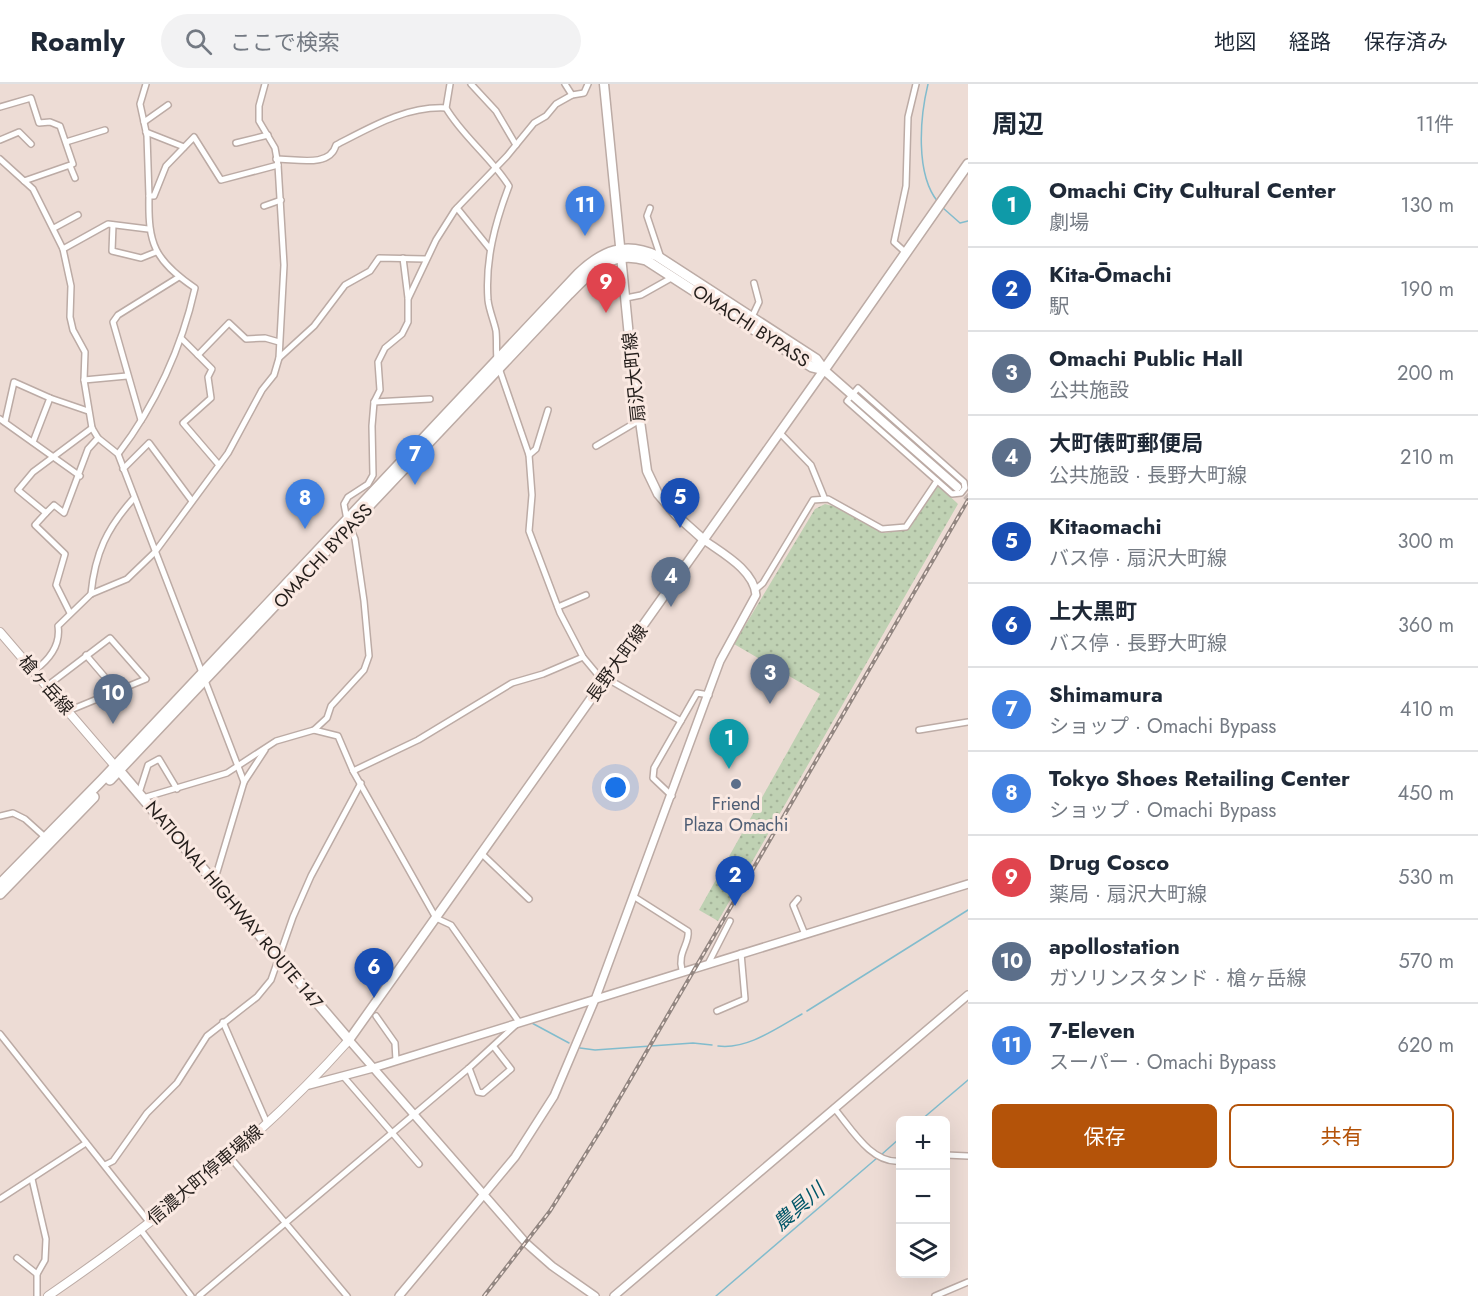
<!DOCTYPE html>
<html lang="ja">
<meta charset="utf-8">
<style>
:root{--surface:#fff;--page:#f2f2f3;--text:#1f2937;--muted:#747a83;--line:#e0e1e3;--accent:#b45309}
body{margin:0;font-family:Jost,"Noto Sans JP",sans-serif;background:var(--page);color:var(--text)}
.controls{position:absolute;right:18px;bottom:18px;display:grid;overflow:hidden;border-radius:9px;box-shadow:0 6px 24px #0002}
.controls button{width:54px;height:54px;display:grid;place-items:center;padding:0;border:0;border-bottom:2px solid var(--line);background:var(--surface);color:var(--text);font:30px sans-serif}
.you{position:absolute;left:616px;top:704px;width:21px;height:21px;margin:-15px;border:4px solid #fff;border-radius:50%;background:#1a73e8;box-shadow:0 0 0 9px #1a73e833}
.badge{display:grid;place-items:center;width:39px;height:39px;border-radius:50%;background:var(--accent);color:#fff;font-size:20px;font-weight:700}
.pin{position:absolute;translate:-50% -50px;filter:drop-shadow(0 2px 3px #0008)}
.pin::after{content:'';position:absolute;top:32px;width:21px;height:18px;background:inherit;clip-path:polygon(0 0,100% 0,50% 100%)}
.list{margin:0;padding:0;list-style:none}
h2{display:flex;justify-content:space-between;align-items:center;height:78px;margin:0;padding:0 24px;font-size:26px}
h2 small{font-size:20px;font-weight:400;color:var(--muted)}
.list li{display:grid;grid-template-columns:39px 1fr auto;gap:18px;align-items:center;box-sizing:border-box;height:84px;padding:0 24px;border-top:2px solid var(--line)}
.list b{display:block;font-size:22px;white-space:nowrap}
.list p{margin:0;font-size:20px;white-space:nowrap;color:var(--muted)}
.list em{font-size:20px;font-style:normal;color:var(--muted)}
.actions{display:flex;gap:12px;padding:18px 24px}
.actions a{flex:1;padding:14px 0;border:2px solid var(--accent);border-radius:9px;text-align:center;font-size:21px;color:var(--accent)}
.actions .main{background:var(--accent);color:#fff}
.icon{flex:none;width:33px;height:33px;fill:none;stroke:currentColor;stroke-width:2;stroke-linecap:round;stroke-linejoin:round}
.map{position:relative;flex:none;width:968px;height:1212px;overflow:hidden}
header{display:flex;align-items:center;gap:36px;box-sizing:border-box;height:84px;padding:0 30px;background:var(--surface);border-bottom:2px solid var(--line)}
header strong{font-size:28px}
nav{display:flex;gap:33px;margin-inline-start:auto;font-size:21px}
.search{width:420px;height:54px;background:var(--page);display:flex;align-items:center;gap:15px;box-sizing:border-box;padding:0 21px;border-radius:33px;color:var(--muted);font-size:22px}
main{display:flex}
aside{flex:1;background:var(--surface)}
.map>svg:first-child{display:block}
.park{fill:url(#park-dots)}
.lines{fill:none;stroke-linecap:round;stroke-linejoin:round}
.stream{stroke:#82bccd;stroke-width:1.5}
.primary-tunnel{stroke:#c5b6b0;stroke-width:8;stroke-dasharray:8 4;stroke-linecap:butt}
.minor-casing{stroke:#bcaba5;stroke-width:8}
.tertiary-casing{stroke:#bcaba5;stroke-width:10}
.secondary-casing{stroke:#bcaba5;stroke-width:10}
.primary-casing{stroke:#bcaba5;stroke-width:11}
.trunk-casing{stroke:#bcaba5;stroke-width:12}
.minor{stroke:#fff;stroke-width:5}
.tertiary{stroke:#fff;stroke-width:7}
.secondary{stroke:#fff;stroke-width:8}
.primary{stroke:#fff;stroke-width:8}
.trunk{stroke:#fff;stroke-width:9}
.rail-casing{stroke:#928681;stroke-width:4}
.rail{stroke:#fae9e2;stroke-width:1.5;stroke-dasharray:4.5;stroke-linecap:butt}
.service-dot{fill:#5c6f8a;stroke:#fae9e2;stroke-width:2}
.labels{text-anchor:middle;dominant-baseline:central;stroke-width:6;stroke-linejoin:round;paint-order:stroke}
.street-label{font-size:18px;fill:#241e1b;stroke:#fae9e2}
.service-label{font-size:18px;fill:#4e5e75;stroke:#fae9e2}
.water-label{font-size:20px;font-style:italic;fill:#005668;stroke:#fae9e2}
</style>
<header>
<strong>Roamly</strong>
<div class="search"><svg class="icon" aria-label="search" viewBox="0 0 24 24"><circle cx="10" cy="10" r="6"/><path d="M15 15l6 6"/></svg>ここで検索</div>
<nav><a>地図</a><a>経路</a><a>保存済み</a></nav>
</header>
<main>
<div class="map">
<svg width="968" height="1212" viewBox="0 0 968 1212">
<defs>
<pattern id="park-dots" width="8" height="8" patternUnits="userSpaceOnUse" patternTransform="scale(1.5)"><rect width="8" height="8" fill="#bfd1b3"/><path d="M2 2h.1M6 6h.1" fill="none" stroke="#a4b399" stroke-width="1.8" stroke-linecap="round"/></pattern>
</defs>
<rect width="100%" height="100%" fill="#eddcd5"/>
<polygon class="park" points="936,403 940,403 958,420 718,837 699,826 820,610 734,560 815,425 825,420 833,422 885,449 909,445"/>
<g class="lines">
<g class="stream">
<path d="M928 0C920 33 915 90 938 118"/>
<polyline points="943,124 960,139 968,137"/>
<polyline points="807,927 968,826"/>
<polyline points="530,938 569,959"/>
<path d="M718 962C747 966 777 944 802 930"/>
<polyline points="580,964 595,966 693,959 712,961"/>
<polyline points="921,1036 968,996"/>
<polyline points="881,1071 900,1054"/>
<polyline points="716,1212 877,1074"/>
</g>
<polyline class="primary-tunnel" points="957,403 968,413"/>
<g class="minor-casing">
<g id="minor">
<polyline points="146,0 140,20 147,52 149,112"/>
<path d="M450 0 446 24C463 53 491 73 509 102 495 139 485 176 488 216 489 226 494 237 496 247 497 257 496 265 497 275"/>
<polyline points="471,0 496,27 516,61"/>
<polyline points="565,0 572,11"/>
<polyline points="0,23 31,14 39,39 50,38 60,42 73,80 24,97"/>
<polyline points="144,38 168,21"/>
<polyline points="146,48 184,63"/>
<polyline points="0,56 19,48 31,60"/>
<polyline points="66,58 105,46"/>
<polyline points="236,59 268,51"/>
<polyline points="0,75 33,105 63,165 71,202 70,233 73,246 85,268 84,296 92,344 98,354 118,370 244,698"/>
<path d="M276 75C296 75 330 84 336 61 371 43 406 22 446 24"/>
<polyline points="70,82 75,94"/>
<polyline points="264,122 281,116"/>
<polyline points="457,124 490,165"/>
<polyline points="650,124 647,132 661,174"/>
<polyline points="113,141 112,167 141,174 156,168"/>
<polyline points="54,144 78,131"/>
<polyline points="63,165 108,140 148,145"/>
<polyline points="905,168 894,158 906,102 908,33 916,0"/>
<polyline points="403,174 408,214"/>
<polyline points="626,214 641,211 673,193"/>
<polyline points="752,233 759,218 754,199"/>
<polyline points="181,254 212,285 208,293 211,314 183,339 219,381"/>
<polyline points="198,271 229,239 246,255 265,254 279,258"/>
<polyline points="279,274 314,242 345,201 370,187 379,174 425,175"/>
<polyline points="499,284 529,371 532,411 529,447 560,529 583,573 603,597"/>
<polyline points="84,296 127,292"/>
<polygon points="858,304 964,398 965,404 961,409 952,410 847,317"/>
<polyline points="374,318 430,315"/>
<polyline points="0,335 80,392"/>
<polyline points="141,336 113,238 118,231 179,193"/>
<polyline points="5,338 14,298 50,314 88,327"/>
<polyline points="92,344 33,388 18,406 46,429 54,421 64,429 88,365 98,354"/>
<polyline points="779,348 811,381 824,413"/>
<polyline points="33,358 50,314"/>
<polyline points="596,362 638,337"/>
<path d="M118 370C155 322 182 263 195 204 154 176 148 160 149 112H154L166 82 194 53 221 96 278 81"/>
<polyline points="529,371 536,365 548,326"/>
<polyline points="123,385 149,359 192,417"/>
<polyline points="46,429 35,441 65,470 56,501 70,529"/>
<polyline points="756,505 763,499 813,416 828,415 882,445 906,443 937,397"/>
<path d="M91 510C95 469 107 444 134 414"/>
<polyline points="558,523 586,511"/>
<polyline points="86,571 116,606"/>
<path d="M34 587C49 576 61 562 58 542L91 510 127 495 155 468 228 369 262 306 274 291 279 274 284 181 278 81 275 64 259 37V22L265 0"/>
<polyline points="606,594 681,637"/>
<polyline points="47,602 110,554 146,595 68,627"/>
<polyline points="919,646 968,638"/>
<polyline points="353,687 418,656 512,599 543,590 583,573"/>
<polyline points="139,709 148,681 159,675 177,705"/>
<polyline points="672,712 653,694 654,684 697,609 709,611"/>
<polyline points="143,714 227,689 276,657 314,646 327,634 331,622 364,586 369,572 364,517 355,455 347,436 344,420 348,413 368,400 373,391 372,342 374,318 380,306 378,278 385,264 402,250 408,238 408,215 436,156 455,126 507,72 534,39 546,32 556,20 572,11 584,9 588,0"/>
<polyline points="0,732 13,729 25,735 45,753"/>
<polyline points="481,769 529,815"/>
<polyline points="214,798 244,698 265,666"/>
<path d="M633 812 688 847C690 859 677 869 682 886"/>
<polyline points="798,815 793,821 804,848"/>
<polyline points="709,878 730,837"/>
<polyline points="717,927 745,915 741,869"/>
<polyline points="376,932 395,959 396,976"/>
<polyline points="223,938 267,1039"/>
<polyline points="0,950 149,1138"/>
<polyline points="469,984 478,1008 483,1009 511,985 494,963"/>
<polyline points="343,992 419,1080"/>
<path d="M834 1024C851 1044 871 1080 900 1077"/>
<polyline points="946,1071 968,1072"/>
<polyline points="229,1072 347,1212"/>
<polyline points="105,1081 113,1077 147,1029 177,999 207,952 257,913 271,896 293,833 311,792 361,699"/>
<polyline points="32,1095 46,1155 45,1176 37,1190 37,1212"/>
<polyline points="0,1115 86,1059"/>
<polyline points="140,1145 191,1212"/>
<polyline points="17,1174 37,1190"/>
<polyline points="199,1212 469,984 519,938 451,841 436,834 353,687 338,652 314,646"/>
<polyline points="935,1212 968,1198"/>
</g>
</g>
<g class="tertiary-casing">
<g id="tertiary">
<polyline points="349,956 526,1159 552,1182 595,1212"/>
<polyline points="309,1001 373,984 968,800"/>
<path d="M399 1212 515 1073 554 1012 596 913 720 577 756 511C754 486 722 469 704 456"/>
<polyline points="614,1212 968,911"/>
</g>
</g>
<g class="secondary-casing">
<g id="secondary">
<polyline points="0,548 115,682"/>
<path d="M48 1212C156 1138 262 1054 349 956"/>
</g>
</g>
<g class="primary-casing">
<g id="primary">
<polyline points="604,0 631,273 647,387 658,410 676,431 704,456"/>
<polyline points="349,956 824,286 957,403"/>
</g>
</g>
<g class="trunk-casing">
<g id="trunk">
<polyline points="824,286 968,80"/>
<polyline points="117,684 349,956"/>
<path d="M110 696 569 210C592 187 611 165 646 176L812 283 824 286"/>
<path d="M0 800 102 696 578 190C602 167 625 157 657 172L816 275 824 286"/>
<polyline points="0,810 94,713"/>
</g>
</g>
<use href="#minor" class="minor"/>
<use href="#tertiary" class="tertiary"/>
<use href="#secondary" class="secondary"/>
<use href="#primary" class="primary"/>
<use href="#trunk" class="trunk"/>
<g class="rail-casing">
<polyline id="rail" points="484,1212 550,1127 602,1044 968,416"/>
</g>
<use href="#rail" class="rail"/>
</g>
<circle class="service-dot" cx="736" cy="700" r="6"/>
<g class="labels">
<g class="street-label">
<text transform="translate(751 242) rotate(33)">OMACHI BYPASS</text>
<text transform="translate(634 293) rotate(-96)">扇沢大町線</text>
<text transform="translate(323 472) rotate(-47)">OMACHI BYPASS</text>
<text transform="translate(617 579) rotate(-54)">長野大町線</text>
<text transform="translate(46 601) rotate(49)">槍ヶ岳線</text>
<text transform="translate(234 821) rotate(50)">NATIONAL HIGHWAY ROUTE 147</text>
<text transform="translate(205 1091) rotate(-40)">信濃大町停車場線</text>
</g>
<g class="service-label">
<text x="736" y="720">Friend<tspan x="736" dy="21">Plaza Omachi</tspan></text>
</g>
<g class="water-label">
<text transform="translate(799 1123) rotate(-41)">農具川</text>
</g>
</g>
</svg>
<div class="controls">
<button>+</button>
<button>−</button>
<button><svg class="icon" aria-label="layers" viewBox="0 0 24 24"><path d="M12 4l9 5-9 5-9-5zM3 14l9 5 9-5"/></svg></button>
</div>
<div class="you"></div>
<div class="pin badge" style="left:729px;top:685px;background:#0f9aa8">1</div>
<div class="pin badge" style="left:735px;top:822px;background:#1a4fb4">2</div>
<div class="pin badge" style="left:770px;top:620px;background:#5c6f8a">3</div>
<div class="pin badge" style="left:671px;top:523px;background:#5c6f8a">4</div>
<div class="pin badge" style="left:680px;top:444px;background:#1a4fb4">5</div>
<div class="pin badge" style="left:374px;top:914px;background:#1a4fb4">6</div>
<div class="pin badge" style="left:415px;top:401px;background:#3f7fe0">7</div>
<div class="pin badge" style="left:305px;top:445px;background:#3f7fe0">8</div>
<div class="pin badge" style="left:606px;top:229px;background:#e0444e">9</div>
<div class="pin badge" style="left:113px;top:640px;background:#5c6f8a">10</div>
<div class="pin badge" style="left:585px;top:152px;background:#3f7fe0">11</div>
</div>
<aside>
<h2>周辺<small>11件</small></h2>
<ul class="list">
<li><span class="badge" style="background:#0f9aa8">1</span><div><b>Omachi City Cultural Center</b><p>劇場</p></div><em>130 m</em></li>
<li><span class="badge" style="background:#1a4fb4">2</span><div><b>Kita-Ōmachi</b><p>駅</p></div><em>190 m</em></li>
<li><span class="badge" style="background:#5c6f8a">3</span><div><b>Omachi Public Hall</b><p>公共施設</p></div><em>200 m</em></li>
<li><span class="badge" style="background:#5c6f8a">4</span><div><b>大町俵町郵便局</b><p>公共施設 · 長野大町線</p></div><em>210 m</em></li>
<li><span class="badge" style="background:#1a4fb4">5</span><div><b>Kitaomachi</b><p>バス停 · 扇沢大町線</p></div><em>300 m</em></li>
<li><span class="badge" style="background:#1a4fb4">6</span><div><b>上大黒町</b><p>バス停 · 長野大町線</p></div><em>360 m</em></li>
<li><span class="badge" style="background:#3f7fe0">7</span><div><b>Shimamura</b><p>ショップ · Omachi Bypass</p></div><em>410 m</em></li>
<li><span class="badge" style="background:#3f7fe0">8</span><div><b>Tokyo Shoes Retailing Center</b><p>ショップ · Omachi Bypass</p></div><em>450 m</em></li>
<li><span class="badge" style="background:#e0444e">9</span><div><b>Drug Cosco</b><p>薬局 · 扇沢大町線</p></div><em>530 m</em></li>
<li><span class="badge" style="background:#5c6f8a">10</span><div><b>apollostation</b><p>ガソリンスタンド · 槍ヶ岳線</p></div><em>570 m</em></li>
<li><span class="badge" style="background:#3f7fe0">11</span><div><b>7-Eleven</b><p>スーパー · Omachi Bypass</p></div><em>620 m</em></li>
</ul>
<div class="actions"><a class="main">保存</a><a>共有</a></div>
</aside>
</main>
